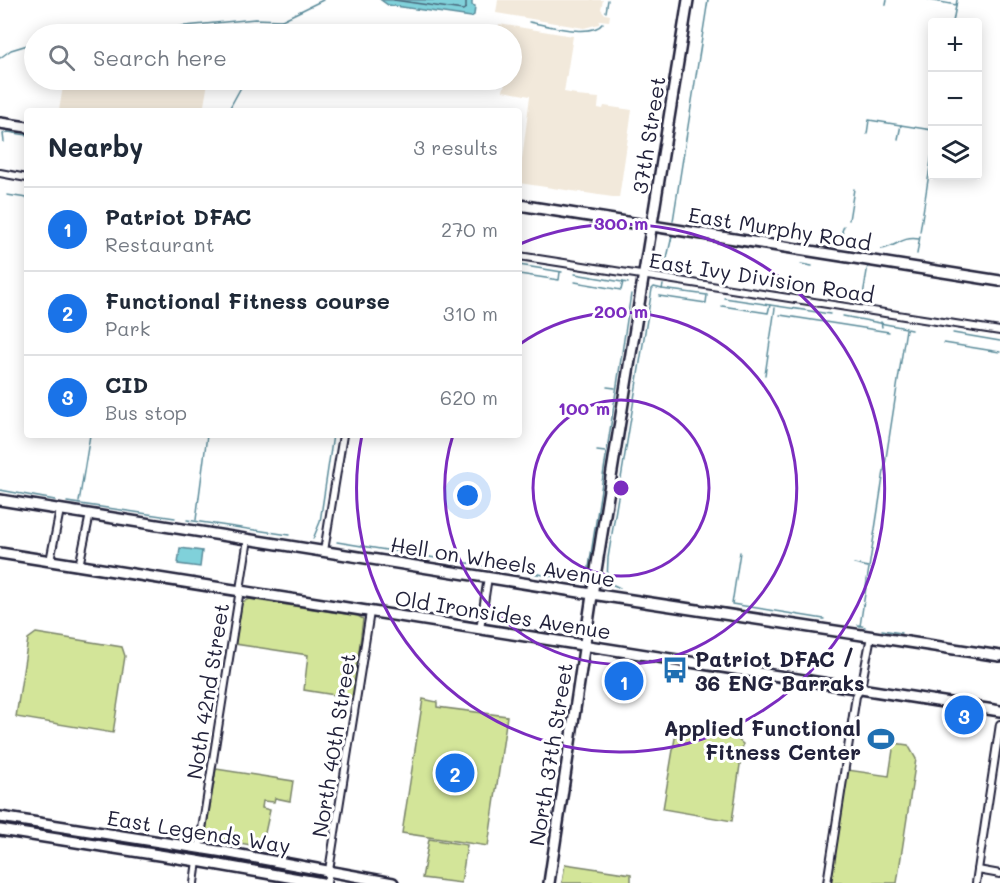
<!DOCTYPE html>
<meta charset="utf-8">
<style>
:root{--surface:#fff;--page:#f2f2f3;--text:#1f2937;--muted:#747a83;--line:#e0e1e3;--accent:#1a73e8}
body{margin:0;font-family:Mali,sans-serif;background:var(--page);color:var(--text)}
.controls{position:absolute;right:18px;top:18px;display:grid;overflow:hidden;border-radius:6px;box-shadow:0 3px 15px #0003}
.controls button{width:54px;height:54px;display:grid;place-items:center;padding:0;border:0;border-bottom:2px solid var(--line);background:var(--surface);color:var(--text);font:30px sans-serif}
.you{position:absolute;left:468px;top:496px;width:21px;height:21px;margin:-15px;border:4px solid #fff;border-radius:50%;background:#1a73e8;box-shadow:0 0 0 9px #1a73e833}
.badge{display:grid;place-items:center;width:39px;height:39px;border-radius:50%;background:var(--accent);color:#fff;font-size:20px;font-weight:700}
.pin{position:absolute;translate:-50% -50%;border:3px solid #fff;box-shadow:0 2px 6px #0006}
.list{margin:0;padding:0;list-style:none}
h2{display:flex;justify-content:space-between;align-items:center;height:78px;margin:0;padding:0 24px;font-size:26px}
h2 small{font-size:20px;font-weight:400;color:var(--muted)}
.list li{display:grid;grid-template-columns:39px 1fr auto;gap:18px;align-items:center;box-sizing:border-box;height:84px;padding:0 24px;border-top:2px solid var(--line)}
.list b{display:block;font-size:22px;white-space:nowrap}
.list p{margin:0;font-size:20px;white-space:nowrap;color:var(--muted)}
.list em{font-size:20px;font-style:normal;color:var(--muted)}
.icon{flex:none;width:33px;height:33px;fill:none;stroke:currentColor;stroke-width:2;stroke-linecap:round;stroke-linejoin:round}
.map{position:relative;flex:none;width:1000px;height:883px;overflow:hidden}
.search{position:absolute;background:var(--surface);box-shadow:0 3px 15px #0003;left:24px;top:24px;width:498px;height:66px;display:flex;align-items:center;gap:15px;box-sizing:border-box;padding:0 21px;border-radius:33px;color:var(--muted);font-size:22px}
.panel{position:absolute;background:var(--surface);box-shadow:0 3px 15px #0003;left:24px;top:108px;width:498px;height:330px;border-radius:6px}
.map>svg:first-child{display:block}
.built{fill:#f2e9db}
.green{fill:#d3e599;stroke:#7a846a;stroke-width:1.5}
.water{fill:#80d1da;stroke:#5a8b9a;stroke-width:1.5}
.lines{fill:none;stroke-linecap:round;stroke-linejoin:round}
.shore{stroke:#48687b;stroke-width:1.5}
.stream{stroke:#5a8b9a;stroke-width:1.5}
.street-casing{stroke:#22223b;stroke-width:10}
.secondary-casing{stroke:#22223b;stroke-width:14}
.street{stroke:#fff;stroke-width:6}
.secondary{stroke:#fff;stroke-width:9}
.ring{fill:none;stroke:#7b2cbf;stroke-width:3}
.labels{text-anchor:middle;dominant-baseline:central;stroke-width:6;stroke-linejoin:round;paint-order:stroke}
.street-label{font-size:21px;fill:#22223b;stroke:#fff}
.poi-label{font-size:21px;font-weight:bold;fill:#22223b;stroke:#fff;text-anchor:start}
.centre{fill:#7b2cbf;stroke:#fff;stroke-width:3}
.ring-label{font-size:18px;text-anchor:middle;font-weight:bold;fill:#7b2cbf;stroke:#fff;stroke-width:6;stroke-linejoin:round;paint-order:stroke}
</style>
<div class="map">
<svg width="1000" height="883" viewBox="0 0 1000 883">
<rect width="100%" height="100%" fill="#fff"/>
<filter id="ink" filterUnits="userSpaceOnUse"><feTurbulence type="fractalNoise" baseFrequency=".0167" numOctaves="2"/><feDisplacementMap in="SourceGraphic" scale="12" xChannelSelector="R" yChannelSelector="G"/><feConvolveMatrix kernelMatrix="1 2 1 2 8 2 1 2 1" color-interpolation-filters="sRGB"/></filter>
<g filter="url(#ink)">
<g class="built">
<polygon points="498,0 603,0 601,9 605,14 610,15 609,21 600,20 599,24 584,28 496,13"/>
<polygon points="499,24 573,36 564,92 576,94 576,96 599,98 598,108 603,109 604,106 632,110 619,198 519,183 530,96 503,91 505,83 491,81 492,80 512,80 512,34 498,34"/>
<polygon points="64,80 192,80 208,82 203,111 59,111"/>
</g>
<g class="green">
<polygon points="249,599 358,616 363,619 353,698 304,690 308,655 235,644 242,602"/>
<polygon points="36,633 122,647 125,656 113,733 16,717 28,639"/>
<polygon points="423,699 437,702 437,707 507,716 488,846 402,833"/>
<polygon points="683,731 737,739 743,744 732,821 663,809 675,738"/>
<polygon points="894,743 908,745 916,759 897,883 830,883 848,770 889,776"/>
<polygon points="216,769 293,781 290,801 275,798 274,802 263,801 262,808 270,810 262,847 205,837"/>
<polygon points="429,839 467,845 461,883 422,878"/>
<polygon points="565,864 631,874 631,883 562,883"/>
</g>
<g class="water">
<polygon points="381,0 472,0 472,5 475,6 474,15 471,17 388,5"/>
<polygon points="180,548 202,551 200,567 178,564"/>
</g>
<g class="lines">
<polyline class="shore" points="394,0 463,10 466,8 466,0"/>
<g class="stream">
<polyline points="929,0 956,5"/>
<polyline points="886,5 887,0"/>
<polyline points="606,12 608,0"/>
<path d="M529 22C546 25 592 39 603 23"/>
<polyline points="953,22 957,0"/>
<polyline points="105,34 255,19 282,20"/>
<polyline points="273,34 282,20 323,0"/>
<polyline points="0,58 11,50 34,43"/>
<polyline points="228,111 245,80"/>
<polyline points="867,134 869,120 932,130"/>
<polyline points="898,139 901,125"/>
<polyline points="4,142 3,134 8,132 27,135"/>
<polyline points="7,195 27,198"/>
<polyline points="849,220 854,189"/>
<polyline points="673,221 708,0"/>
<polyline points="844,226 842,231 846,243 849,244"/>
<polyline points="920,232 932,154"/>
<polyline points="846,243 850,237"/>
<path d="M881 249C897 247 901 236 919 239"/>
<polyline points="917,254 920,236"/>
<polyline points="801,264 812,266"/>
<polyline points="519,265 562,272"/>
<polyline points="655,265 667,258 672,236"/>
<polyline points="519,274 559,280 560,272"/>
<polyline points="575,274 628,283"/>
<polyline points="575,282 621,290 623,282"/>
<polyline points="659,296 706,303 707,295 662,289 663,285"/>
<polyline points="847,297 859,298 863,295 868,265 1000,286"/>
<polyline points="724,298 830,314"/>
<polyline points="722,306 768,313 770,305"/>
<polyline points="780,315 889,332"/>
<polyline points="843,316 906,328"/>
<polyline points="881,322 882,327"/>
<polyline points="953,333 1000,341"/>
<polyline points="944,343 1000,352"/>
<polyline points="765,375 775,308"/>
<polyline points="607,387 615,388"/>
<polyline points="597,451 605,452"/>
<polyline points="0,490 55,500"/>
<polyline points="67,502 175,518"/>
<polyline points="79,502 90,435"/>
<polyline points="187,520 289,535"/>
<polyline points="196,520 207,435"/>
<polyline points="313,539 320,522 333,435"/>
<polyline points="337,542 442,559"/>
<polyline points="740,552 732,604 824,619"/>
<polyline points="461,562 557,577"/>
<polyline points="854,564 868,567"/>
<polyline points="569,579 587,580 631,294"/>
<polyline points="620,588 607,582 608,558 652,289 654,287 662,289"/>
<polyline points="858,625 865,627"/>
<polyline points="860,626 906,329 911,330"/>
<polyline points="882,630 901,633"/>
</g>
<g class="street-casing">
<g id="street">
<polyline points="0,173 27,178"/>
<polyline points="519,256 1000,331"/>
<polyline points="324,551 343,435"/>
<polyline points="50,561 60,510"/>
<polyline points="79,566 90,514"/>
<polyline points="480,629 488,577"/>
<polyline points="199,848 248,539"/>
<polyline points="978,870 1000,874"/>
<polyline points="194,883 197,861"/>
<polyline points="327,883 370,612"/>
<polyline points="827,883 856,696 861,688 871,636"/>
<polyline points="976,883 1000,724"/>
</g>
</g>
<g class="secondary-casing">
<g id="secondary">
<polyline points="0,123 27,127"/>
<polyline points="519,205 1000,281"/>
<polyline points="0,500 592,594 1000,656"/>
<polyline points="0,553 1000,711"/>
<polyline points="0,817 224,852 393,883"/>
<polyline points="0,830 197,861 322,883"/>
<polyline points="549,883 593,589 688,0"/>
</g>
</g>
<use href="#street" class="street"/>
<use href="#secondary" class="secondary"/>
</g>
</g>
<g class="ring">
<circle cx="621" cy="488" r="88"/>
<path d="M520 344A176 176 0 1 1 453 435"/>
<path d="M520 244A264 264 0 1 1 362 435"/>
</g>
<defs>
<g id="bus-bare" transform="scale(2.07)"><path d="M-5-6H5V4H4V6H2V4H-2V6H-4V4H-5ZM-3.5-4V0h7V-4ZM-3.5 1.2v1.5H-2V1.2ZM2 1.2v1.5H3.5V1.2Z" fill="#1f6fb2" stroke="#fff" stroke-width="2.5" paint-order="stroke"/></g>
<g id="stadium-bare" transform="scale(2.07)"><path d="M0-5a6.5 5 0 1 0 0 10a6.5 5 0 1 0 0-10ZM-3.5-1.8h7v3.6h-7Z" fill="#1f6fb2" stroke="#fff" stroke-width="2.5" paint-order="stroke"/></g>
</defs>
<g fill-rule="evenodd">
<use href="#bus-bare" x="675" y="670"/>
<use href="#stadium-bare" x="881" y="739"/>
</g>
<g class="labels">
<g class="street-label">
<text transform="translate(648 135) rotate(-81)">37th Street</text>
<text transform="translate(780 228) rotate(9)">East Murphy Road</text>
<text transform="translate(762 277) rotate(9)">East Ivy Division Road</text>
<text transform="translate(503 561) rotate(9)">Hell on Wheels Avenue</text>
<text transform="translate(503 614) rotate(9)">Old Ironsides Avenue</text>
<text transform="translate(207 691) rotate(-81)">Noth 42nd Street</text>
<text transform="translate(333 745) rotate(-81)">North 40th Street</text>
<text transform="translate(550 754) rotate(-81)">North 37th Street</text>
<text transform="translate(199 831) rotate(9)">East Legends Way</text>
</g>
<g class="poi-label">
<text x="695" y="658">Patriot DFAC /<tspan x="695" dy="24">36 ENG Barraks</tspan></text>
<text x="861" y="727" text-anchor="end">Applied Functional<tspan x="861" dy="24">Fitness Center</tspan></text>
</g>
</g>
<circle cx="621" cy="488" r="9" class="centre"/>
<g class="ring-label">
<text x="621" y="230">300 m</text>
<text x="621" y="318">200 m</text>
<text x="584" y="415">100 m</text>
</g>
</svg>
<div class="controls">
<button>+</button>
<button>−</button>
<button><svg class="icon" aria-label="layers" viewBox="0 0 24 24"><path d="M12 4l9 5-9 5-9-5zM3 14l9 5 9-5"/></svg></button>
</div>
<div class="you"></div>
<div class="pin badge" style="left:624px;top:681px">1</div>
<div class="pin badge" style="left:455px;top:773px">2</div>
<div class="pin badge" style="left:964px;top:715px">3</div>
<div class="search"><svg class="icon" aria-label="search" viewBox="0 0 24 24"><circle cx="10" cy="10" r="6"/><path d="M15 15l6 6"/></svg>Search here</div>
<section class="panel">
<h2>Nearby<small>3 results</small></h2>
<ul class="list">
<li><span class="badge">1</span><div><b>Patriot DFAC</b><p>Restaurant</p></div><em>270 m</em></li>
<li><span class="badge">2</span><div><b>Functional Fitness course</b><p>Park</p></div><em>310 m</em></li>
<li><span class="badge">3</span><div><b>CID</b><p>Bus stop</p></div><em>620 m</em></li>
</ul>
</section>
</div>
